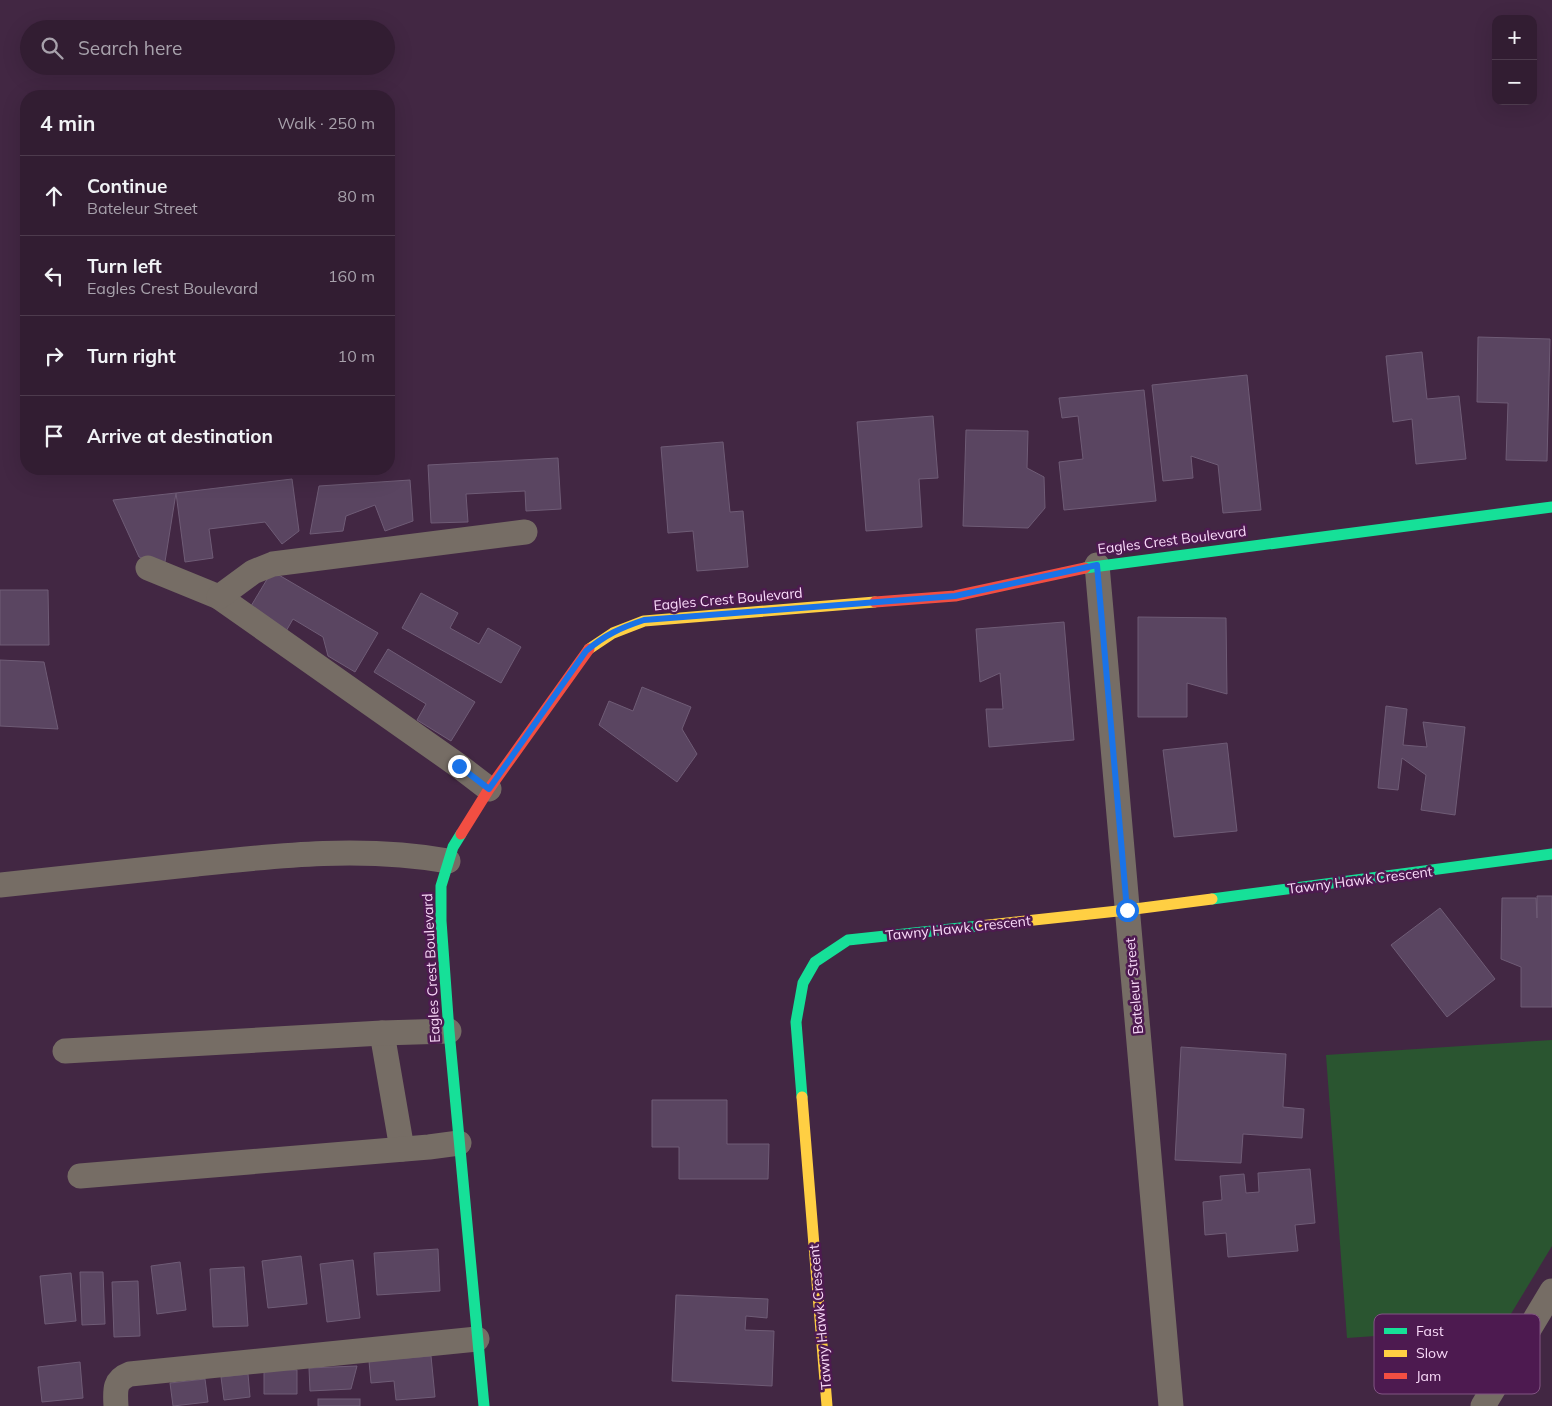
<!DOCTYPE html>
<meta charset="utf-8">
<style>
:root{--surface:#321d32;--page:#3a263a;--text:#f1f3f6;--muted:#a8a2ac;--line:#4d3b4d}
body{margin:0;font-family:Mulish,sans-serif;background:var(--page);color:var(--text)}
.controls{position:absolute;right:15px;top:15px;display:grid;overflow:hidden;border-radius:10px;box-shadow:0 5px 20px #0002}
.controls button{width:45px;height:45px;display:grid;place-items:center;padding:0;border:0;border-bottom:1px solid var(--line);background:var(--surface);color:var(--text);font:25px sans-serif}
.stop{position:absolute;width:15px;height:15px;margin:-11px;border:4px solid #1a73e8;border-radius:50%;background:#fff}
.stop.end{background:#1a73e8;border-color:#fff;box-shadow:0 1px 5px #0008}
.list{margin:0;padding:0;list-style:none}
h2{display:flex;justify-content:space-between;align-items:center;height:65px;margin:0;padding:0 20px;font-size:21px}
h2 small{font-size:16px;font-weight:400;color:var(--muted)}
.list li{display:grid;grid-template-columns:32px 1fr auto;gap:15px;align-items:center;box-sizing:border-box;height:80px;padding:0 20px;border-top:1px solid var(--line)}
.list b{display:block;font-size:19px;white-space:nowrap}
.list p{margin:0;font-size:16px;white-space:nowrap;color:var(--muted)}
.list em{font-size:16px;font-style:normal;color:var(--muted)}
.icon{flex:none;width:28px;height:28px;fill:none;stroke:currentColor;stroke-width:2;stroke-linecap:round;stroke-linejoin:round}
.map{position:relative;flex:none;width:1552px;height:1406px;overflow:hidden}
.search{position:absolute;background:var(--surface);box-shadow:0 5px 20px #0002;left:20px;top:20px;width:375px;height:55px;display:flex;align-items:center;gap:12px;box-sizing:border-box;padding:0 18px;border-radius:28px;color:var(--muted);font-size:19px}
.panel{position:absolute;background:var(--surface);box-shadow:0 5px 20px #0002;left:20px;top:90px;width:375px;height:385px;border-radius:20px}
.map>svg:first-child{display:block}
.green{fill:#2a5530}
.building{fill:#5a4561;stroke:#6f5c76}
.lines{fill:none;stroke-linecap:round;stroke-linejoin:round}
.street{stroke:#766d65;stroke-width:25}
.fast{stroke:#16e098;stroke-width:11}
.slow{stroke:#ffcf43;stroke-width:11}
.jam{stroke:#f24e42;stroke-width:11}
.route{stroke:#1a73e8;stroke-width:6}
.labels{text-anchor:middle;dominant-baseline:central;stroke-width:5;stroke-linejoin:round;paint-order:stroke}
.street-label{font-size:14px;fill:#f9daf9;stroke:#4d1a50}
.key{fill:#4d1a50;stroke:#815483;stroke-width:1}
.key-label{font-size:14px;fill:#f9daf9}
</style>
<div class="map">
<svg width="1552" height="1406" viewBox="0 0 1552 1406">
<rect width="100%" height="100%" fill="#422743"/>
<polygon class="green" points="1552,1040 1552,1246 1503,1327 1347,1338 1326,1055"/>
<g class="building">
<polygon points="1478,337 1550,339 1547,461 1506,460 1508,403 1477,402"/>
<polygon points="1422,352 1427,399 1459,396 1466,459 1416,464 1412,419 1393,422 1386,356"/>
<polygon points="1247,375 1261,510 1223,513 1218,465 1191,456 1193,478 1163,481 1152,385"/>
<polygon points="1144,390 1156,501 1064,510 1059,462 1083,459 1078,416 1062,418 1059,398"/>
<polygon points="933,416 938,478 919,479 922,527 866,531 857,422"/>
<polygon points="966,430 1028,431 1027,468 1044,477 1045,508 1028,528 963,526"/>
<polygon points="723,442 730,512 743,511 748,567 697,571 693,531 668,533 661,447"/>
<polygon points="558,458 561,509 526,511 525,491 466,494 468,522 431,523 428,465"/>
<polygon points="292,479 299,531 282,544 265,522 209,529 213,558 185,562 176,493"/>
<polygon points="410,480 413,521 385,531 375,505 346,516 343,531 310,534 319,486"/>
<polygon points="176,493 164,568 139,557 113,500"/>
<polygon points="272,571 378,633 355,672 328,656 323,637 293,619 285,633 248,611"/>
<polygon points="0,590 48,590 49,645 0,645"/>
<polygon points="421,593 458,613 450,628 479,644 488,628 521,647 501,683 402,628"/>
<polygon points="1138,617 1226,618 1227,694 1187,683 1187,717 1138,717"/>
<polygon points="1064,622 1074,740 989,747 986,709 1003,709 1000,673 980,682 976,629"/>
<polygon points="388,649 475,702 451,741 417,720 426,704 374,672"/>
<polygon points="0,660 44,662 58,729 0,726"/>
<polygon points="642,687 691,707 682,729 697,754 677,782 599,725 609,701 633,711"/>
<polygon points="1386,706 1407,709 1403,745 1427,747 1423,722 1465,727 1455,815 1421,810 1426,775 1402,758 1398,790 1378,788"/>
<polygon points="1227,743 1237,831 1174,837 1163,750"/>
<polygon points="1537,896 1552,896 1552,1007 1521,1007 1521,967 1501,959 1502,898 1536,898 1537,918"/>
<polygon points="1440,908 1495,979 1447,1017 1391,945"/>
<polygon points="1181,1047 1286,1054 1283,1107 1304,1109 1302,1138 1243,1134 1241,1163 1175,1160"/>
<polygon points="652,1100 727,1100 727,1144 769,1144 768,1179 679,1179 679,1147 652,1147"/>
<polygon points="1310,1169 1315,1223 1295,1225 1298,1251 1228,1257 1226,1233 1205,1235 1203,1202 1222,1200 1220,1176 1244,1174 1246,1193 1259,1192 1258,1173"/>
<polygon points="438,1249 440,1291 377,1295 374,1253"/>
<polygon points="301,1256 307,1304 268,1308 262,1261"/>
<polygon points="353,1260 360,1318 327,1322 320,1264"/>
<polygon points="180,1262 186,1310 157,1314 151,1266"/>
<polygon points="244,1267 248,1326 213,1327 210,1269"/>
<polygon points="80,1272 103,1272 105,1324 82,1325"/>
<polygon points="71,1273 76,1321 45,1324 40,1276"/>
<polygon points="138,1281 140,1336 114,1337 112,1282"/>
<polygon points="676,1295 768,1299 767,1318 746,1316 745,1330 774,1331 772,1386 672,1381"/>
<polygon points="431,1356 435,1397 396,1400 394,1381 371,1383 369,1361"/>
<polygon points="80,1362 83,1398 42,1402 38,1367"/>
<polygon points="357,1366 351,1389 310,1391 309,1368"/>
<polygon points="264,1369 297,1370 297,1394 264,1394"/>
<polygon points="248,1374 250,1397 224,1400 221,1377"/>
<polygon points="205,1379 208,1402 173,1406 170,1383"/>
<rect x="318" y="1399" width="42" height="7"/>
</g>
<g class="lines">
<g class="street">
<polyline points="1097,565 1171,1406"/>
<polyline points="148,568 219,597 459,766 489,789"/>
<polyline points="219,597 253,572 273,564 525,532"/>
<path d="M0 885C66 878 131 871 197 864 281 855 364 846 448 861"/>
<polyline points="382,1033 402,1149"/>
<polyline points="65,1051 382,1033 449,1031"/>
<polyline points="80,1176 429,1147 459,1143"/>
<path d="M116 1406C115 1390 114 1380 130 1374L477 1339"/>
<polyline points="1483,1406 1552,1291"/>
</g>
<g class="fast">
<polyline points="1085,568 1552,507"/>
<polyline points="461,834 453,847 441,886 441,921 449,1031 484,1406"/>
<polyline points="1212,899 1552,854"/>
<polyline points="802,1097 796,1022 803,983 815,962 848,940 979,926"/>
</g>
<g class="slow">
<polyline points="589,649 613,633 644,621 875,602"/>
<polyline points="979,926 1127,910 1212,899"/>
<polyline points="802,1097 827,1406"/>
</g>
<g class="jam">
<polyline points="875,602 955,596 1085,568"/>
<polyline points="461,834 489,789 589,649"/>
</g>
</g>
<g class="lines">
<path class="route" d="M459 766 489 789 586 651C605 635 620 628 644 620L955 596 1097 565 1127 910"/>
</g>
<g class="labels">
<g class="street-label">
<text transform="translate(1172 540) rotate(-7)">Eagles Crest Boulevard</text>
<text transform="translate(728 599) rotate(-5)">Eagles Crest Boulevard</text>
<text transform="translate(1360 880) rotate(-7)">Tawny Hawk Crescent</text>
<text transform="translate(958 928) rotate(-6)">Tawny Hawk Crescent</text>
<text transform="translate(431 968) rotate(-93)">Eagles Crest Boulevard</text>
<text transform="translate(1134 986) rotate(-95)">Bateleur Street</text>
<text transform="translate(820 1317) rotate(-95)">Tawny Hawk Crescent</text>
</g>
</g>
<rect x="1374" y="1314" width="166" height="80" rx="8" class="key"/>
<rect x="1384" y="1328" width="23" height="6" fill="#16e098"/>
<rect x="1384" y="1350" width="23" height="7" fill="#ffcf43"/>
<rect x="1384" y="1373" width="23" height="6" fill="#f24e42"/>
<g class="key-label">
<text x="1416" y="1336">Fast</text>
<text x="1416" y="1358">Slow</text>
<text x="1416" y="1381">Jam</text>
</g>
</svg>
<div class="controls">
<button>+</button>
<button>−</button>
</div>
<div class="stop" style="left:1127px;top:910px"></div>
<div class="stop end" style="left:459px;top:766px"></div>
<div class="search"><svg class="icon" aria-label="search" viewBox="0 0 24 24"><circle cx="10" cy="10" r="6"/><path d="M15 15l6 6"/></svg>Search here</div>
<section class="panel">
<h2>4 min<small>Walk · 250 m</small></h2>
<ul class="list">
<li><svg class="icon" aria-label="ahead" viewBox="0 0 24 24"><path d="M12 20V5M6 11l6-6 6 6"/></svg><div><b>Continue</b><p>Bateleur Street</p></div><em>80 m</em></li>
<li><svg class="icon" aria-label="left" viewBox="0 0 24 24"><path d="M17 20v-9H6M10 6l-5 5 5 5"/></svg><div><b>Turn left</b><p>Eagles Crest Boulevard</p></div><em>160 m</em></li>
<li><svg class="icon" aria-label="right" viewBox="0 0 24 24"><path d="M7 20v-9h11M14 6l5 5-5 5"/></svg><div><b>Turn right</b></div><em>10 m</em></li>
<li><svg class="icon" aria-label="arrive" viewBox="0 0 24 24"><path d="M6 21V4h12l-3 4 3 4H6"/></svg><div><b>Arrive at destination</b></div></li>
</ul>
</section>
</div>
